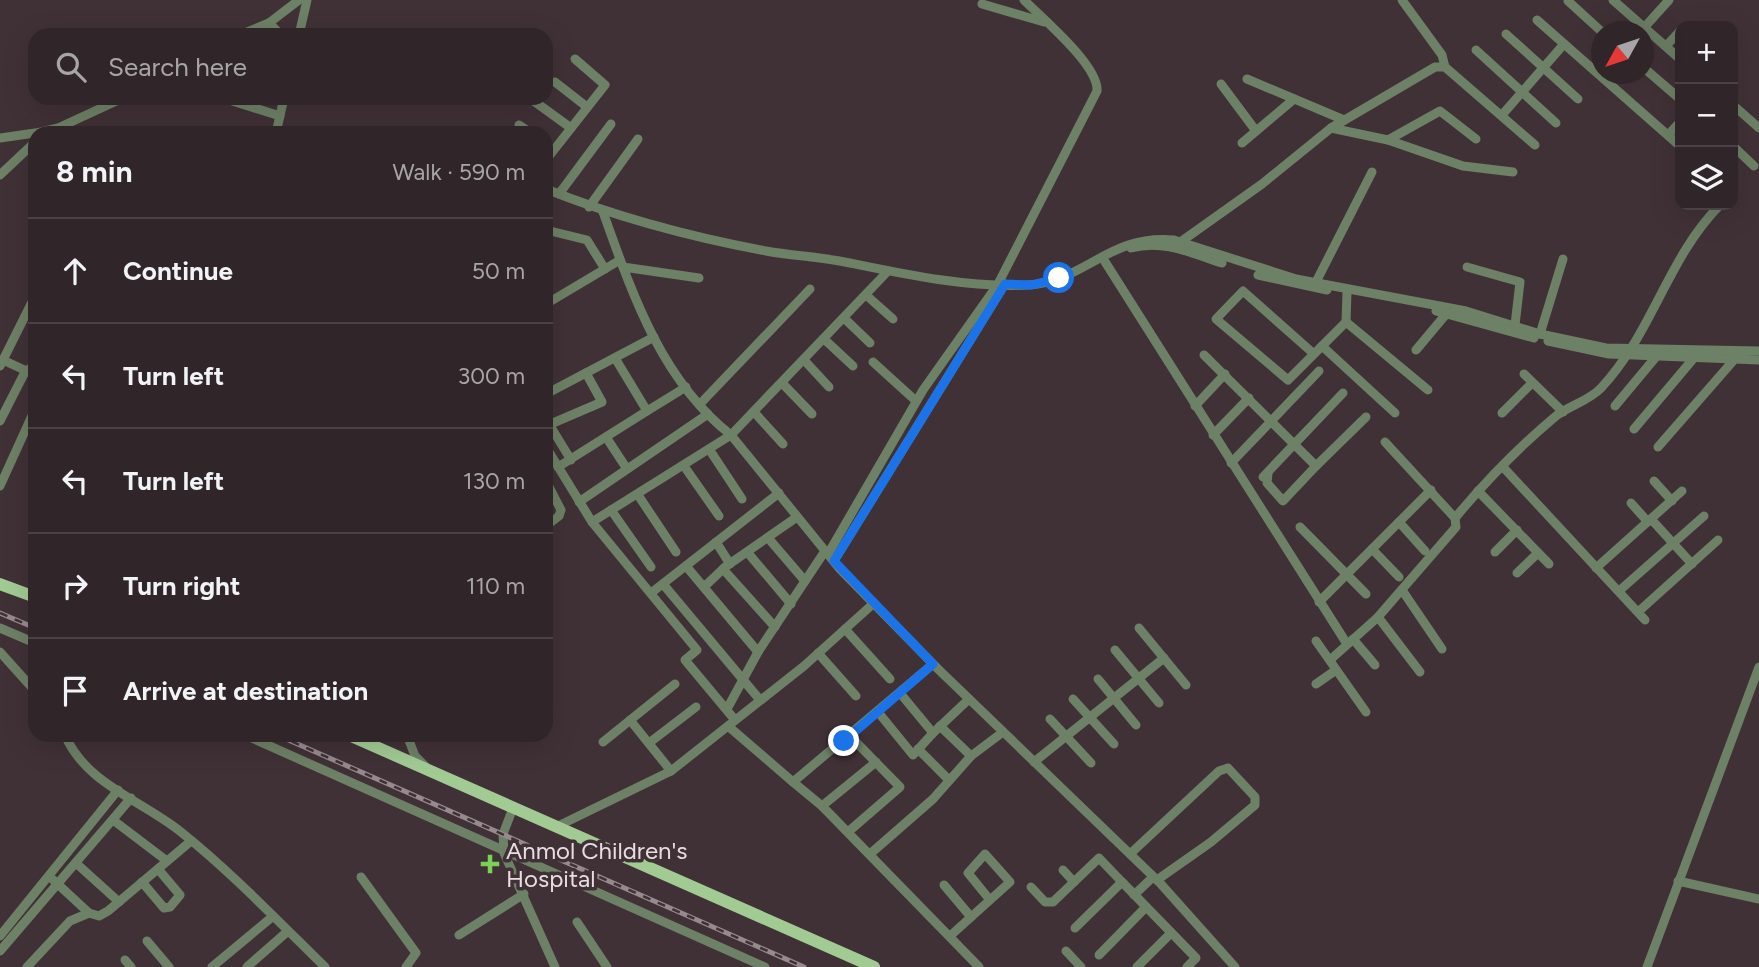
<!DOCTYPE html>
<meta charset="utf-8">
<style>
:root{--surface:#302528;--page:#382d30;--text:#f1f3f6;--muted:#a8a5a8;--line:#4b4245}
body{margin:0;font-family:Figtree,sans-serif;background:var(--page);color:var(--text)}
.controls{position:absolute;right:21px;top:21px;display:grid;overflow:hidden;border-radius:14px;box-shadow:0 7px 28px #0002}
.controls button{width:63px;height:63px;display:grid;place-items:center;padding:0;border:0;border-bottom:2px solid var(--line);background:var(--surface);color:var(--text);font:35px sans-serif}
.compass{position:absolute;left:1591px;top:21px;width:63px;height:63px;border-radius:50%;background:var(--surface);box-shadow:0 7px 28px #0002;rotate:230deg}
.stop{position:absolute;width:21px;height:21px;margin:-16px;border:5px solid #1a73e8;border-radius:50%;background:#fff}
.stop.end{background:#1a73e8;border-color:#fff;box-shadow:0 2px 7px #0008}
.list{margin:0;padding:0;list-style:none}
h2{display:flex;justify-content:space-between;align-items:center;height:91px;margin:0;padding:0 28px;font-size:30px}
h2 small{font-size:23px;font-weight:400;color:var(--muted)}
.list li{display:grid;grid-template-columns:46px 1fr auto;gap:21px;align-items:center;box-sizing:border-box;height:105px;padding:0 28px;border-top:2px solid var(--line)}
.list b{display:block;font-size:26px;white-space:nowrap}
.list em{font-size:23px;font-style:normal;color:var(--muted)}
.icon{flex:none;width:38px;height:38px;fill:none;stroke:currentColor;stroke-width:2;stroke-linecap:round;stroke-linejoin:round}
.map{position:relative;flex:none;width:1759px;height:967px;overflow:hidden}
.search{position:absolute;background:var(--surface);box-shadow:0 7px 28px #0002;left:28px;top:28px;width:525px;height:77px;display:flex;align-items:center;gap:18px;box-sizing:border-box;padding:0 24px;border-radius:21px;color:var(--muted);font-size:26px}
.panel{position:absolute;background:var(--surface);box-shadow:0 7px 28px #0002;left:28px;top:126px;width:525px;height:616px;border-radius:21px}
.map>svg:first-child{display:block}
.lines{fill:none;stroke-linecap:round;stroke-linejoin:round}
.minor{stroke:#6d8166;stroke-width:9}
.major{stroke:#a2cb94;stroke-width:12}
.rail-casing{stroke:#968a8e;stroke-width:5}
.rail{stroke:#403136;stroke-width:2.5;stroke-dasharray:8;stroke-linecap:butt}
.route{stroke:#1a73e8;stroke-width:9}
.poi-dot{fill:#7ad156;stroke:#403136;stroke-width:2.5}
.labels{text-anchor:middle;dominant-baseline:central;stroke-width:7;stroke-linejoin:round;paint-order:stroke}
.poi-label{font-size:24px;fill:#e8dee1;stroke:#403136;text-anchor:start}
</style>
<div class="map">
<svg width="1759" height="967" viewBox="0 0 1759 967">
<rect width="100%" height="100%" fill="#403136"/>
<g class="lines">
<g class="minor">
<polyline points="1402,0 1442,55 1445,67"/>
<polyline points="1613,0 1680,59"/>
<polyline points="1568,1 1602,32"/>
<polyline points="982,4 1044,22"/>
<polyline points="1537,20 1680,146"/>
<polyline points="269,23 281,35"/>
<polyline points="1642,30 1669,0"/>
<polyline points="1506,34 1578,99"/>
<polyline points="240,35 269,23 299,0"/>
<polyline points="299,35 307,0"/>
<polyline points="1666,46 1680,31"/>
<polyline points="1476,50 1556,123"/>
<polyline points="1644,68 1680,99"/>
<polyline points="1247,79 1344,120"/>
<polyline points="555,82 587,107"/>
<polyline points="1221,84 1256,131"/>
<polyline points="223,98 280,116"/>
<polyline points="531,99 571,128"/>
<polyline points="1733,105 1759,128"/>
<polyline points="1502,115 1564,44"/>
<polyline points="519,125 531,133"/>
<polyline points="1331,128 1388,140 1463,166 1513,172"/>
<polyline points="37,133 58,128 123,98"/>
<polyline points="276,133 284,98"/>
<polyline points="1668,135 1680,122"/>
<polyline points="0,138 35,133"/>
<polyline points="1388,140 1440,111 1476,139"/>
<polyline points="1242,143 1294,99"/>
<polyline points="1733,146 1754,166"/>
<polyline points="546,160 605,85 575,59"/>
<polyline points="0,175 35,142"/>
<path d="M546 189C616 217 691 237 766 251 794 256 822 257 850 263 908 275 970 288 1029 285 1086 281 1109 234 1174 240L1296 279 1466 311 1540 334 1606 348 1759 351"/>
<polyline points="559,194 611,124"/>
<polyline points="589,207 638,139"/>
<path d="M603 212C632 293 661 380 731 435L839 568 938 669 1160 883 1235 967"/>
<polyline points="546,230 587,240 605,269"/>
<polyline points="1179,243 1262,184 1331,128 1435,67 1445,67 1535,145"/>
<path d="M1131 248C1163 239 1191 253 1222 263"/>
<polyline points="1102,257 1347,644"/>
<polyline points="623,267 699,278"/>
<polyline points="1467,267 1520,282 1515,325"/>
<polyline points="1258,275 1327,290"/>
<polyline points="1316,282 1372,172"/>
<polyline points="866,295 893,319"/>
<polyline points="546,304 620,260"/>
<polyline points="1436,311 1534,338"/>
<polyline points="844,318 870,343"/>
<polyline points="1346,322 1428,390"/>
<polyline points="1540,334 1563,259"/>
<polyline points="824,339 853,366"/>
<polyline points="1548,341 1609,354 1759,360"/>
<polyline points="1322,346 1395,413"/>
<polyline points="1416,350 1447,313"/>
<polyline points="1314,354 1243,291 1216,319 1288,380 1346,322 1347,292"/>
<polyline points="1204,355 1316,466 1366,417"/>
<polyline points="615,358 647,411 686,387"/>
<polyline points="3,360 35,375"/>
<polyline points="804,360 829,387"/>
<polyline points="873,362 916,401"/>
<polyline points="0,366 35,296"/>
<polyline points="29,372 35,359"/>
<polyline points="1524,374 1563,412"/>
<polyline points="782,383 812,414"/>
<polyline points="546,394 654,337"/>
<polyline points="700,404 810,289"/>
<polyline points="1195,406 1225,374"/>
<polyline points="1615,406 1655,358"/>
<polyline points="754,412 783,444"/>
<polyline points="1502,413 1532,383"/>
<polyline points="0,421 26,370"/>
<polyline points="549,424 571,460"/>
<polyline points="546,426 602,402 586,373"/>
<polyline points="1634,429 1693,359"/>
<polyline points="1213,435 1249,398"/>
<polyline points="606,437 627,469"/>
<polyline points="546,447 592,522"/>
<polyline points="1658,447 1733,361 1733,356"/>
<polyline points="709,449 742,499"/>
<polyline points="1231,463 1319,371"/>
<polyline points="684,466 719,516"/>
<polyline points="558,467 647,411"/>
<polyline points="1503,467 1645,620"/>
<polyline points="1268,473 1267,483 1283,501 1316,466"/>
<polyline points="1263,477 1343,393"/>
<polyline points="546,481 561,510 559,516 546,526"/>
<polyline points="1654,481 1672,501"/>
<polyline points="0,486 35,409"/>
<polyline points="1478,491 1549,564"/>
<polyline points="638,495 676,552"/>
<polyline points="579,502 708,414"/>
<polyline points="1631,503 1648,522"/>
<polyline points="611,510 651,567"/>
<path d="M1455 518C1485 482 1520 446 1556 416 1570 405 1589 401 1601 388 1652 334 1668 257 1720 205"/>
<polyline points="1651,519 1692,564"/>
<polyline points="1399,522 1425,551"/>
<polyline points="1300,527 1366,594"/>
<polyline points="769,539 805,581"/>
<polyline points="716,542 730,564"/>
<polyline points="1372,549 1399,577"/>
<polyline points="1495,552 1517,530"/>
<polyline points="748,553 791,604"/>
<path d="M828 554 923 390 998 284 1097 91C1099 66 1043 19 1024 0"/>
<polyline points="834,561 1005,284"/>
<polyline points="686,566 758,652"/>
<polyline points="1596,568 1682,491"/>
<polyline points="723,569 775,627"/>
<polyline points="1517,573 1538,553"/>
<polyline points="663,584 760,700"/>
<polyline points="704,587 725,567 797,517"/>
<polyline points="1402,590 1442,649"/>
<polyline points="1619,591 1704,516"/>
<polyline points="651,593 779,493"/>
<polyline points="1319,602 1431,490"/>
<polyline points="1638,612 1718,540"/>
<polyline points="1378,617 1420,672"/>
<polyline points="0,628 35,643"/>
<polyline points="1139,628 1186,685"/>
<polyline points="845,629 890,679"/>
<polyline points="1353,639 1375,665"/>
<polyline points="1316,641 1366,712"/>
<polyline points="1115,650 1159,703"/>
<polyline points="0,652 35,691"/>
<polyline points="818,653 856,696"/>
<polyline points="1330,660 1378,617 1456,527 1455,518 1385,442"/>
<polyline points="933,664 793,782 822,806 979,967"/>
<polyline points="1098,679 1136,725"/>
<polyline points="1316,684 1336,670"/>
<polyline points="900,693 933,733 969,699"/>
<polyline points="1073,699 1114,744"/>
<polyline points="727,709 758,652 825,551"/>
<polyline points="878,712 913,755 933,733"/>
<polyline points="1050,719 1091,763"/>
<polyline points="630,720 671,771"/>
<polyline points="735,720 685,660 697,650 592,522 731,435 888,271"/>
<polyline points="728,726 793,782"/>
<polyline points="940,726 971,756"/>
<path d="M65 735C86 784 141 800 181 832 230 871 280 923 325 967"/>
<polyline points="245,735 765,967"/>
<polyline points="407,735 415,756 425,766"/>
<polyline points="603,742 675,684"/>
<polyline points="649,743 696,707"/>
<polyline points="918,749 949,780"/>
<polyline points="1034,762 1164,658"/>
<polyline points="822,806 876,762"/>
<polyline points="513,808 503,834 504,853 555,967"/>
<polyline points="113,820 167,861"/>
<polyline points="556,827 671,771 804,666 874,603"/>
<polyline points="848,832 900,787 850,736"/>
<polyline points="870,854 933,799 971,756 1003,732"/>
<polyline points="1130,854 1219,771 1228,768 1255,797 1255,805 1211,842 1157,880"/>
<polyline points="77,864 119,902"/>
<polyline points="1063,870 1074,882"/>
<polyline points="49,876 89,913"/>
<polyline points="361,877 416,953 406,967"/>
<polyline points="1678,881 1759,899"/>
<polyline points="142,882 164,908 170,907 180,895 158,869"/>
<polyline points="944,885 971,917"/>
<polyline points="1031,887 1045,902 1053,902 1099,858 1122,882"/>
<polyline points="1134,895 1153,877"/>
<polyline points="577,922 607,967"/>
<polyline points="1075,928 1122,882 1196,958 1187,967"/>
<polyline points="459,935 524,894"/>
<polyline points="0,936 118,790"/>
<polyline points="950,936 1010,882 985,854 968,873 990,900"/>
<polyline points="147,941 169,967"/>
<polyline points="0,951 131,798"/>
<polyline points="1066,951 1081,967"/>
<polyline points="1099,955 1146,907"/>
<polyline points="125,960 131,967"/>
<polyline points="27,967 70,921 89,913 99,916 108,911 191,841"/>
<polyline points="212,967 272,917"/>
<polyline points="247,967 288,931"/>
<polyline points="1137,967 1171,933"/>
<polyline points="1647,967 1759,667"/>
</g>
<g class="major">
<polyline points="0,584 35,597"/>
<polyline points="349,735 874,967"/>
</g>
<g class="rail-casing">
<g id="rail">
<polyline points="0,613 35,628"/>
<polyline points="277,735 804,967"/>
</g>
</g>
<use href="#rail" class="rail"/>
</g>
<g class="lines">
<polyline class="route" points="844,741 933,664 834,561 1005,284 1032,285 1059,278"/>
</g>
<path class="poi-dot" d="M486.5 853.5h7v7h7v7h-7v7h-7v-7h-7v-7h7z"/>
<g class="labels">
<g class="poi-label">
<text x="506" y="850">Anmol Children's<tspan x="506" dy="28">Hospital</tspan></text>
</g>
</g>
</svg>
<div class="controls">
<button>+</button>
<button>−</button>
<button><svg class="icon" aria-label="layers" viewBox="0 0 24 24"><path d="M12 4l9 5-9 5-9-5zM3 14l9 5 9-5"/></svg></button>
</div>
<svg class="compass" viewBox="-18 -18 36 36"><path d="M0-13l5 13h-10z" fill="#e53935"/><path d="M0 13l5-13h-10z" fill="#a8a5a8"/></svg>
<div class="stop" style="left:1059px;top:278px"></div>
<div class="stop end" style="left:844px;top:741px"></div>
<div class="search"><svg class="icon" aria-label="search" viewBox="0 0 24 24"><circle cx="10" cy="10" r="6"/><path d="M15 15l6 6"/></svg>Search here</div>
<section class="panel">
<h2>8 min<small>Walk · 590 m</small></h2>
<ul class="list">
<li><svg class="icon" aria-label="ahead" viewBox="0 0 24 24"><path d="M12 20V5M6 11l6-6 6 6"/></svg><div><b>Continue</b></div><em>50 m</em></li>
<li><svg class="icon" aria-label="left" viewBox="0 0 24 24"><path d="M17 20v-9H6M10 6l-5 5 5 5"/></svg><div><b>Turn left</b></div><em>300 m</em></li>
<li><svg class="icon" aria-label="left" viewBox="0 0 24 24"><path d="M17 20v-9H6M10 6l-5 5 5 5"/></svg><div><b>Turn left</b></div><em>130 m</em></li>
<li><svg class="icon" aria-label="right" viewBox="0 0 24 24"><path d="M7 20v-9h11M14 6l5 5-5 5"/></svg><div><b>Turn right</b></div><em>110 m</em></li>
<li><svg class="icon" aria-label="arrive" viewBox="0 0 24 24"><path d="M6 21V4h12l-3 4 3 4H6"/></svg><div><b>Arrive at destination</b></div></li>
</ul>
</section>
</div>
